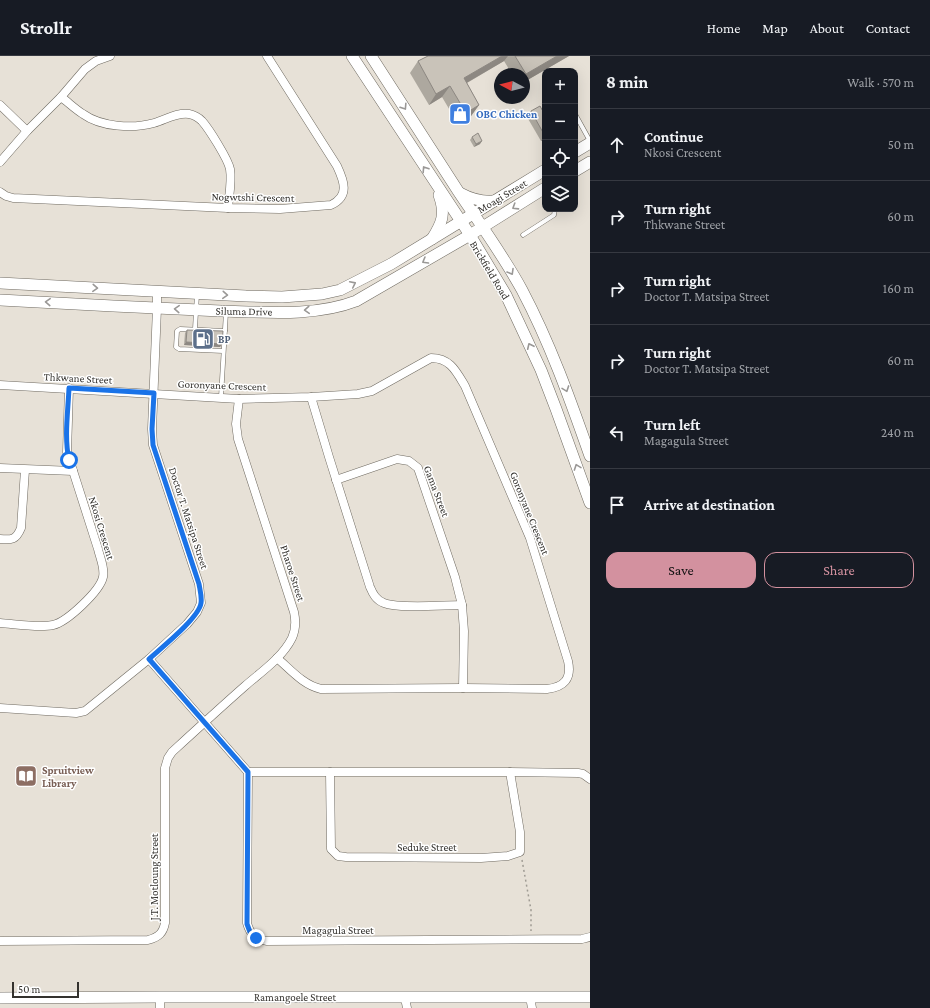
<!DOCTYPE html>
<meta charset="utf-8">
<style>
:root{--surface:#171b24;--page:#242831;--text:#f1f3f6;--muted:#9ea1a6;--line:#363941;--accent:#d3919f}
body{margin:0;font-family:"Crimson Pro",serif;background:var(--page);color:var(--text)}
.controls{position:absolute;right:12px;top:12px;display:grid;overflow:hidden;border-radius:8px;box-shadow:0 4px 16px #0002}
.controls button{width:36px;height:36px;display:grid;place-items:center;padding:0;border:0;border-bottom:1px solid var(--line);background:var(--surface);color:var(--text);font:20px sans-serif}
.compass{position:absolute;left:494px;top:12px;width:36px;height:36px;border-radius:50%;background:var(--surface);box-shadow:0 4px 16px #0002;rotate:277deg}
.scale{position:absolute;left:12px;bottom:10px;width:67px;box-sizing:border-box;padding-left:4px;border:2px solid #34322e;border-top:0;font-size:11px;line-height:14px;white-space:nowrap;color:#34322e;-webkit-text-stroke:3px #fff;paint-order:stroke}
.stop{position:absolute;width:12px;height:12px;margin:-9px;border:3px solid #1a73e8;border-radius:50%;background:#fff}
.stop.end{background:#1a73e8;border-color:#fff;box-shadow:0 1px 4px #0008}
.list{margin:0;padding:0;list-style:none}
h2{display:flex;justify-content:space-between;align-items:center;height:52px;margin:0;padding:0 16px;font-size:17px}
h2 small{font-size:13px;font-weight:400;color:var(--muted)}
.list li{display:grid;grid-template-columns:26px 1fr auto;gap:12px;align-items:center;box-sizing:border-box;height:72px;padding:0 16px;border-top:1px solid var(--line)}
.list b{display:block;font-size:15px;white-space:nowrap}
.list p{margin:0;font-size:13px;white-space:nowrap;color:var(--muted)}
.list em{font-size:13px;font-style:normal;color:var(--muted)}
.actions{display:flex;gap:8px;padding:12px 16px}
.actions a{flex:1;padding:9px 0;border:1px solid var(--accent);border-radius:12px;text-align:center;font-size:14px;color:var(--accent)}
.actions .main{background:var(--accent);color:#111}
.icon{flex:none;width:22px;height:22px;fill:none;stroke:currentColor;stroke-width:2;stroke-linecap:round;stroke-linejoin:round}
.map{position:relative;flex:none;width:590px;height:952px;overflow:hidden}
header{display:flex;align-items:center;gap:24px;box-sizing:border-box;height:56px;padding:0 20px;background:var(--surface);border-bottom:1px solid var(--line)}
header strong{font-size:19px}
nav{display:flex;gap:22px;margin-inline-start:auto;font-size:14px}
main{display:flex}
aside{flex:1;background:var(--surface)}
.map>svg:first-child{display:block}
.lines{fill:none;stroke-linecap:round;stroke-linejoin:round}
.lane-casing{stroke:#6f6a61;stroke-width:5}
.street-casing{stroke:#6f6a61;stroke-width:9}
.secondary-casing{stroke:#6f6a61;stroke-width:12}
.path{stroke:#9f9b93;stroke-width:1.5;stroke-dasharray:2 3;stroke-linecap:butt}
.lane{stroke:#fff;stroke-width:4}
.street{stroke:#fff;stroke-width:8}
.secondary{stroke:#fff;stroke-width:11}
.wall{fill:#ada89f}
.shaded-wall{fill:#8d8882}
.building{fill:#c9c3b9;stroke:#8d8882}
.oneway{stroke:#9a9896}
.route{stroke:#1a73e8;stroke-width:5}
.labels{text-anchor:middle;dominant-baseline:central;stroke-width:3;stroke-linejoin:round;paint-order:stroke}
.shop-label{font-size:11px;font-weight:bold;fill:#366cbe;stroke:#fff;text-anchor:start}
.street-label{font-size:11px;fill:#34322e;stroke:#fff}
.service-label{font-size:11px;font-weight:bold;fill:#4e5e75;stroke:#fff;text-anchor:start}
.education-label{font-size:11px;font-weight:bold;fill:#785e54;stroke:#fff;text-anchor:start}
</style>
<header>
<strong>Strollr</strong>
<nav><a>Home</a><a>Map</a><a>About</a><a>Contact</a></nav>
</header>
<main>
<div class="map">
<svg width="590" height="952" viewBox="0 0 590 952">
<rect width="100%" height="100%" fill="#e7e1d7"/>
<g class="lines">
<g class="lane-casing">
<g id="lane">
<polyline points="575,58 590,85"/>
<polyline points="523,179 554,159 555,153"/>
<polyline points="195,273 197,238"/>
<polyline points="223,295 179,293 176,291 177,275 180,273 225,275"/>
<polyline points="221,341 226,256"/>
</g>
</g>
<g class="street-casing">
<g id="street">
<path d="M61 41C68 46 75 53 83 58 101 71 133 73 154 67 165 64 177 56 189 58 194 59 199 62 202 65 209 73 228 103 230 113 232 125 229 140 228 152"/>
<polyline points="0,49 27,75"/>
<polyline points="0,106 27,75 61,41 85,13 96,5 110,0"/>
<path d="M0 136 6 140 13 142 228 152 280 153 331 149C350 140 344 125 337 110L267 0"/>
<path d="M0 329 239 343 311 341 358 338 372 335 431 302C450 302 456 315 465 330L530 482 568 605C572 623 564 631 547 633L463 632 321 633C303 629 290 613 277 602"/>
<path d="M311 341 329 401 370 531C373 538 376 544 384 547 399 553 444 549 462 549"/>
<polyline points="0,412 73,415"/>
<polyline points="336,424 397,403 409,405 418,412 455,521 462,549 464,575 463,632"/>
<path d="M0 483C12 484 16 484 21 472L25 414"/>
<path d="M0 567C15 568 39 572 53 569 67 566 100 535 103 521 105 512 100 502 98 493L67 396 69 332"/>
<path d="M149 603 248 716 247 867C250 878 255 883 267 885L582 883 590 881"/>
<polyline points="0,652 76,657 85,655 149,603 187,568 197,556 201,547 199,528 153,389 152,373 157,252 157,235"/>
<polyline points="248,716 510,716 578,717 583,718 590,723"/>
<polyline points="330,716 331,793 338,800 346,801 481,802 508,800 520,796 520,776 510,716"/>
<path d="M0 885 148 884C159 881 163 877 165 867V712L168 702 172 696C196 674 220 652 245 630 261 616 282 602 292 582 296 573 296 565 294 556L238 383 236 368 239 343"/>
<polyline points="530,941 532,952"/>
<polyline points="405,942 407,952"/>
<polyline points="160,952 160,941"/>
</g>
</g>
<g class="secondary-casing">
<g id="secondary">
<polyline points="352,0 470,179 506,239 541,314 556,353 590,447"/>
<path d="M371 0C400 45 429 90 458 135 480 168 503 199 522 234 550 287 570 343 590 400"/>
<polyline points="575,96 590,87"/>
<polyline points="575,115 590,106"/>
<path d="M460 137C471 143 482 146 494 145"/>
<path d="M432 183C442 167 446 158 439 139"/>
<polyline points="0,227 246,240 282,241 322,238 340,234 391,208 545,114"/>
<path d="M0 244C74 248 147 252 221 255 264 256 315 261 356 245L470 179 545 132"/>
<polyline points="0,942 160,941 590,941"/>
</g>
</g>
<polyline class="path" points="522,804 531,854 531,875"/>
<use href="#lane" class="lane"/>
<use href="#street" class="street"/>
<use href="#secondary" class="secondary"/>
</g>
<g class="wall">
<polygon points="428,0 569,0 524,26 524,18 512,18 504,5 467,27 479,49 471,60 458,68 442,41 429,49 410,17 418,5"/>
<polygon points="531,55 545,59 545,83 541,85 527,61"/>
<polygon points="472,81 480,88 474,91 470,84"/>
<polygon points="187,274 222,288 220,291 184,289 185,277"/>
</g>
<g class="shaded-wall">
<polygon points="502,0 508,0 504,5 456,33 464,22"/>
<polygon points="557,0 569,0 524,26 524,20 526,18"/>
<polygon points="450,30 442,41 429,49 436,38"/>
<polygon points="479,49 471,60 458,68 466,57"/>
<polygon points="545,79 545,83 541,85"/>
<polygon points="482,85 480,88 474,91 476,88"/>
<polygon points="186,286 222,288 220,291 184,289"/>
</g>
<g class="building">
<polygon points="428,0 502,0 464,22 479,49 466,57 450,30 436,38 418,5"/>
<polygon points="515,0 557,0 526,18"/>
<polygon points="540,50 545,59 545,80 531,55"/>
<polygon points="478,77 482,85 476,88 472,81"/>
<polygon points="187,274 223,275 222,288 186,286"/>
</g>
<defs><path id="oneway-chevron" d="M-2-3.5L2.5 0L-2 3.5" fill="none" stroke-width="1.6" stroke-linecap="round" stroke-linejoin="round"/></defs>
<g class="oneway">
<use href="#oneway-chevron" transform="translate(404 51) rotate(57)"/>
<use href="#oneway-chevron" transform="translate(425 113) rotate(-123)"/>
<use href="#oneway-chevron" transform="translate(515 151) rotate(148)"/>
<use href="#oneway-chevron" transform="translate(425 205) rotate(150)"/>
<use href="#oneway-chevron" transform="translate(511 216) rotate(60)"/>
<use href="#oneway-chevron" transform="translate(353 228) rotate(-26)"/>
<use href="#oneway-chevron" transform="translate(95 232) rotate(3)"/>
<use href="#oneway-chevron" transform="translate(225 239) rotate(4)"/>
<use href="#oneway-chevron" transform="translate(48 246) rotate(-177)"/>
<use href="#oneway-chevron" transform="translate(177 253) rotate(-177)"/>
<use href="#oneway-chevron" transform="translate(307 254) rotate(176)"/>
<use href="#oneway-chevron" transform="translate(530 290) rotate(-115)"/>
<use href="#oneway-chevron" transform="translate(566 333) rotate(70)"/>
<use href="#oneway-chevron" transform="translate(577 411) rotate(-110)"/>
</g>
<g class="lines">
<path class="route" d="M69 404C64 381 68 356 69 332L154 337 152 373 153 389 199 528C200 534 202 541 201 547 199 562 161 592 149 603L248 716 247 868 250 876 256 882"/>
</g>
<defs>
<g id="shop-square" transform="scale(1.15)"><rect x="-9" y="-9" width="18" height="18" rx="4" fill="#3f7fe0" stroke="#fff"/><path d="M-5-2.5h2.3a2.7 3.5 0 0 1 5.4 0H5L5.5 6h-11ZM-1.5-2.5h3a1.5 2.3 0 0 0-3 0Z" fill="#fff"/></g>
<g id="fuel-square" transform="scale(1.15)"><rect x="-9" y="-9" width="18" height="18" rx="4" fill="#5c6f8a" stroke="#fff"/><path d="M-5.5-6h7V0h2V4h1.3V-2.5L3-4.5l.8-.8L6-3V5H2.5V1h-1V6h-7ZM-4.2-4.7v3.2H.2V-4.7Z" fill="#fff"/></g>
<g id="library-square" transform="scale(1.15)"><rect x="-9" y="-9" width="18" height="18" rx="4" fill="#8d6e63" stroke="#fff"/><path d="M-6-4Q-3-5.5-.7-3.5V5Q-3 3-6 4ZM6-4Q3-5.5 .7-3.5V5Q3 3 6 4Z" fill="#fff"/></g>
</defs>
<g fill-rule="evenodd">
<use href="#shop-square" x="460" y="58"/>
<use href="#fuel-square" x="203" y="283"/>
<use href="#library-square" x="26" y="720"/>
</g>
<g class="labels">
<g class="shop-label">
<text x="476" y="58">OBC Chicken</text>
</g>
<g class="street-label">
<text transform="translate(502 140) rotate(-31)">Moagi Street</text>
<text transform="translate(253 141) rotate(1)">Nogwtshi Crescent</text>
<text transform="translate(490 214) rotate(59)">Brickfield Road</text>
<text transform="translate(244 255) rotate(1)">Siluma Drive</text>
<text transform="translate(78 322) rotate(3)">Thkwane Street</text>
<text transform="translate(222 329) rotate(2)">Goronyane Crescent</text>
<text transform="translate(437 435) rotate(69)">Gama Street</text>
<text transform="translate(530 457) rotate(68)">Goronyane Crescent</text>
<text transform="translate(189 462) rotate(72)">Doctor T. Matsipa Street</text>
<text transform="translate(102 472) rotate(73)">Nkosi Crescent</text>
<text transform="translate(293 517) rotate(72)">Pharoe Street</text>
<text x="427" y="791">Seduke Street</text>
<text transform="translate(154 821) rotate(-90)">J.T. Motloung Street</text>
<text x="338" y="874">Magagula Street</text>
<text x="295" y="941">Ramangoele Street</text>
</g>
<g class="service-label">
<text x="218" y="283">BP</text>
</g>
<g class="education-label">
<text x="42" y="714">Spruitview<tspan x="42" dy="13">Library</tspan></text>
</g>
</g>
</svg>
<div class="controls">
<button>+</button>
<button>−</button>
<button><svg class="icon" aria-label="locate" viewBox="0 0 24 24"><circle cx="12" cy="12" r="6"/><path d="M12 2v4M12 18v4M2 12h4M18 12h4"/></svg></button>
<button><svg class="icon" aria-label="layers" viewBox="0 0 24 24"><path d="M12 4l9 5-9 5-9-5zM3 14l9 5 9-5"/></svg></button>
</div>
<svg class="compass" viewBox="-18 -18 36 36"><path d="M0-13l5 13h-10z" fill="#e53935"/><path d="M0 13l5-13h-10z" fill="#9ea1a6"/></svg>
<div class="scale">50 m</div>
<div class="stop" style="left:69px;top:404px"></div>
<div class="stop end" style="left:256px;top:882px"></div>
</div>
<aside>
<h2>8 min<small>Walk · 570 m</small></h2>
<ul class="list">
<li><svg class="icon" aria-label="ahead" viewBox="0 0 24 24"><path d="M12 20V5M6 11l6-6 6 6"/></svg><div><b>Continue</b><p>Nkosi Crescent</p></div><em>50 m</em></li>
<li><svg class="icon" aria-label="right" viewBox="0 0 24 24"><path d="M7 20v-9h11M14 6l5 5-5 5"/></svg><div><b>Turn right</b><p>Thkwane Street</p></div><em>60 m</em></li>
<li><svg class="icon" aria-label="right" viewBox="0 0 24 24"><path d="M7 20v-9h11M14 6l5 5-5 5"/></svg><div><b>Turn right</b><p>Doctor T. Matsipa Street</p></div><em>160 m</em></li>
<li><svg class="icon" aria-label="right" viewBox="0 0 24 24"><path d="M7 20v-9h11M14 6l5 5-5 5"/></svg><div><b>Turn right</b><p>Doctor T. Matsipa Street</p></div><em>60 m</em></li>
<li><svg class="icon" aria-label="left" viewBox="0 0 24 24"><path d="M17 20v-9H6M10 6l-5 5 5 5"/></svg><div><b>Turn left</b><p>Magagula Street</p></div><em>240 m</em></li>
<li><svg class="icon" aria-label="arrive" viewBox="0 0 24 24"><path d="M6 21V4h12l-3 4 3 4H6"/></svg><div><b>Arrive at destination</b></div></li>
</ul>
<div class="actions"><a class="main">Save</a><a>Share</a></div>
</aside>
</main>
